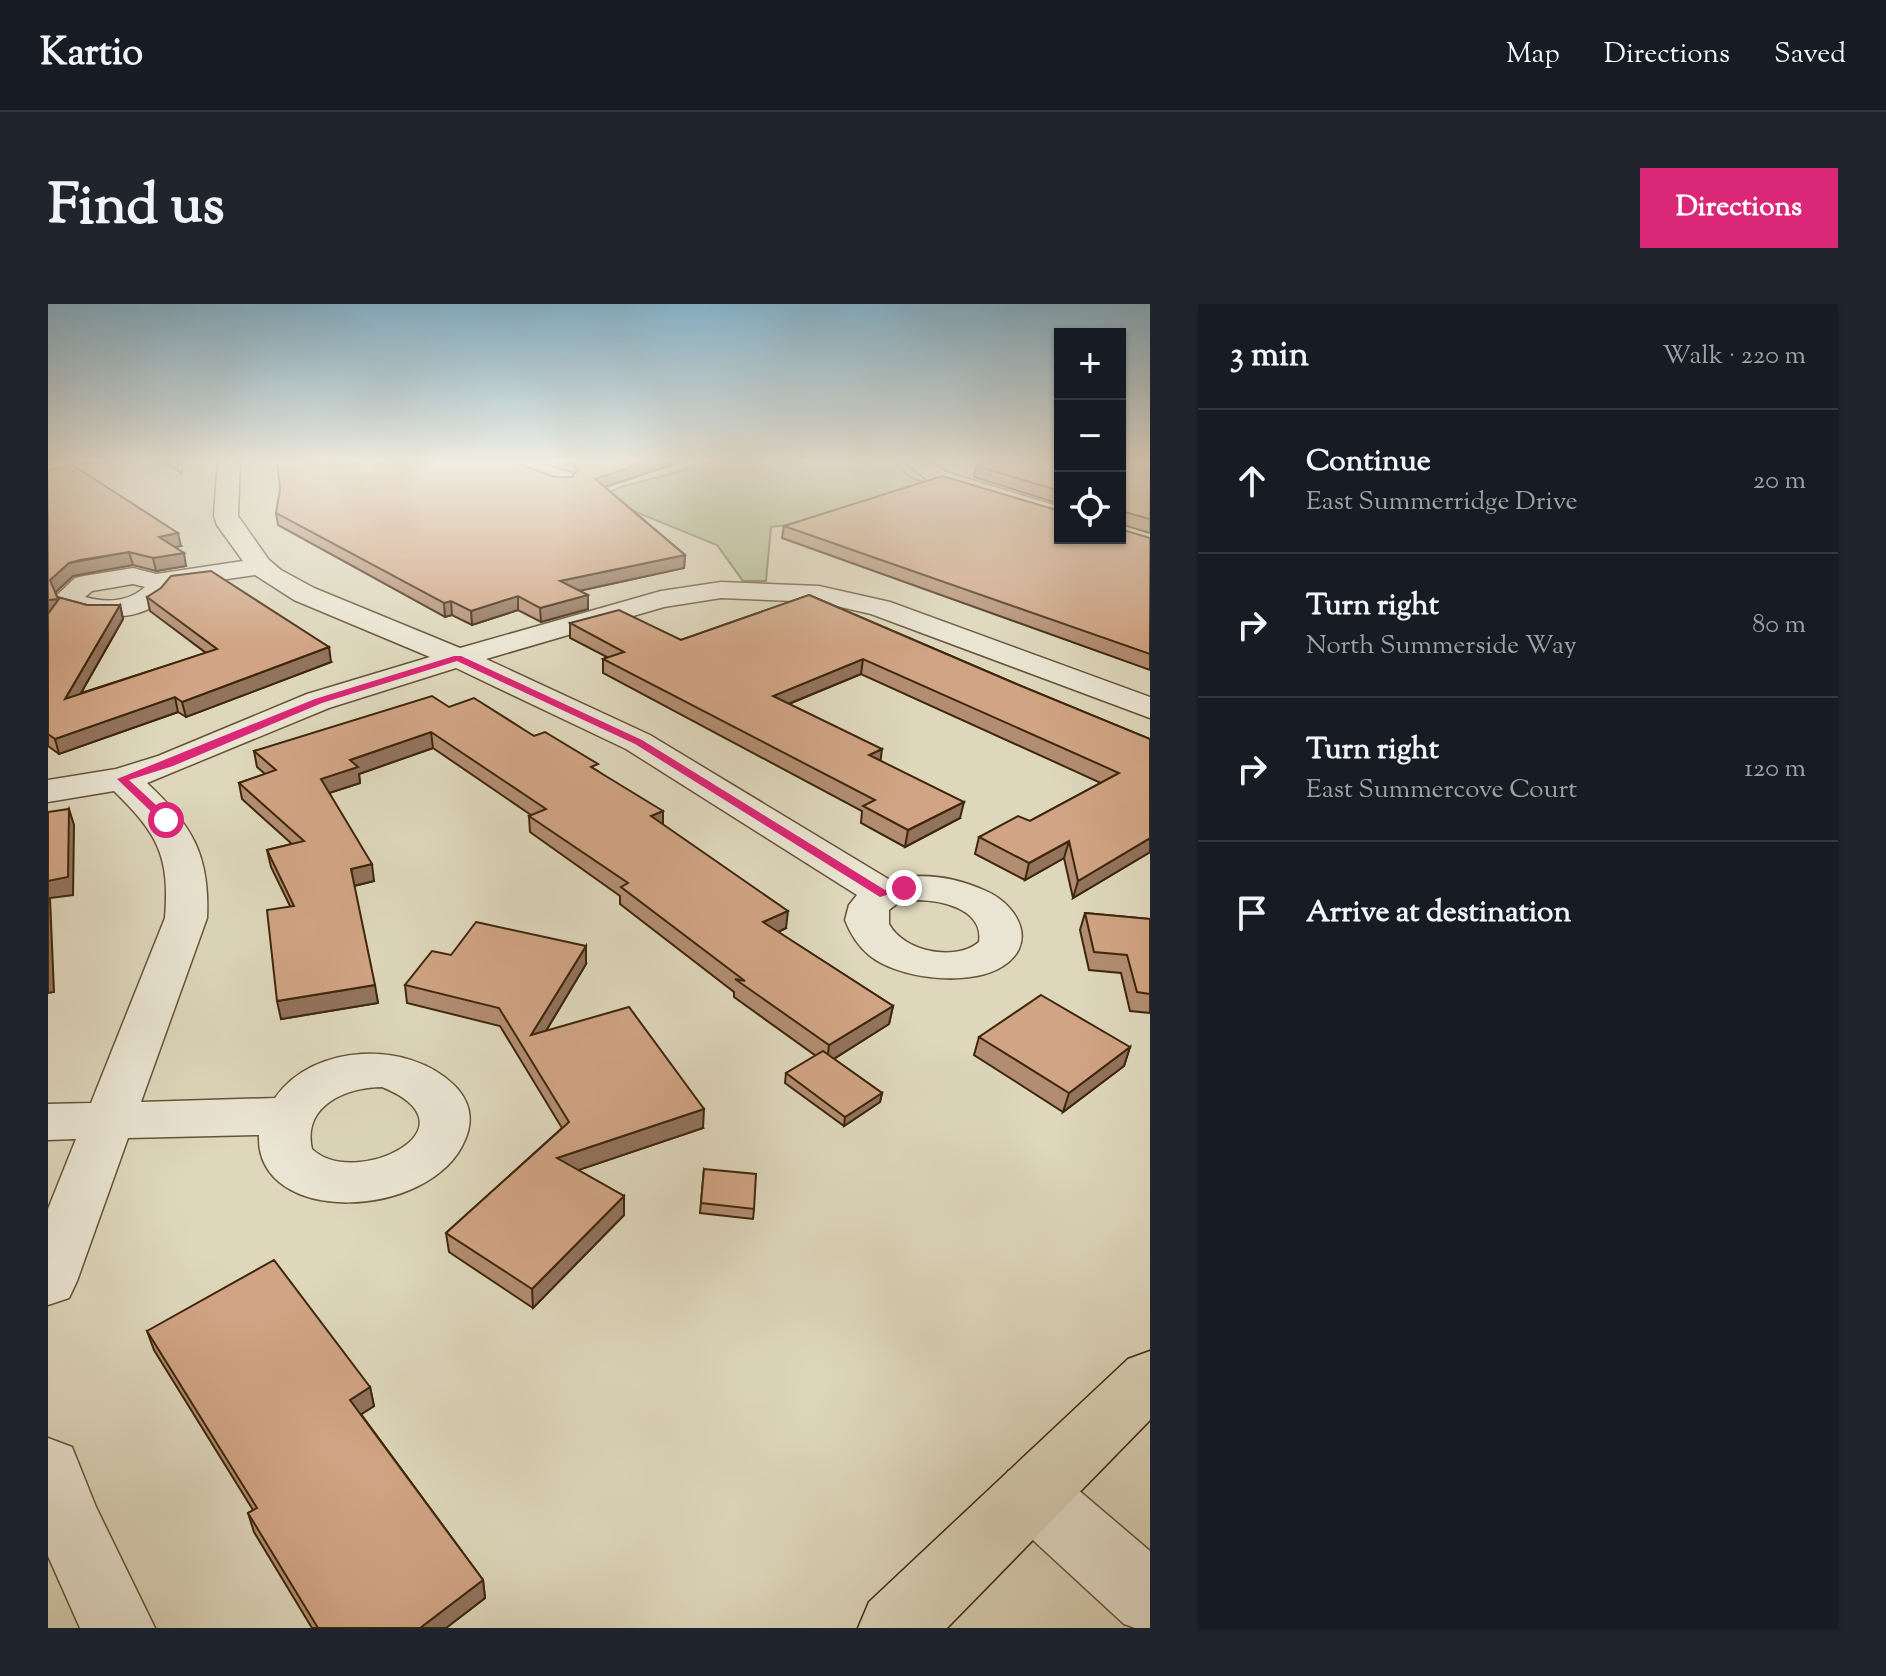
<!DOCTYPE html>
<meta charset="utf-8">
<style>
:root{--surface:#171b24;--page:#20242c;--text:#f1f3f6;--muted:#9ea1a6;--line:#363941;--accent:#db2777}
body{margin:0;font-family:"Sorts Mill Goudy",serif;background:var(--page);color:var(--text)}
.controls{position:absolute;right:24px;top:24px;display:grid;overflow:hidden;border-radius:0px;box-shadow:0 2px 6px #0004}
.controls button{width:72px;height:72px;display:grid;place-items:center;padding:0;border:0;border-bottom:2px solid var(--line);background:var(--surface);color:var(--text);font:40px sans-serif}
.stop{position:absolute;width:24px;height:24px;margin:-18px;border:6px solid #db2777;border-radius:50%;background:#fff}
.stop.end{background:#db2777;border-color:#fff;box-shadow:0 2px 8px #0008}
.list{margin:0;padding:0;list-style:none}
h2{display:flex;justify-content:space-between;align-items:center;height:104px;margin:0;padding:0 32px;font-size:34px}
h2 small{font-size:26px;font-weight:400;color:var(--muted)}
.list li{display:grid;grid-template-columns:52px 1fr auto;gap:24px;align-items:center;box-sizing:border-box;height:144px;padding:0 32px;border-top:2px solid var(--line)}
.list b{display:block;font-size:30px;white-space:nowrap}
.list p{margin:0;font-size:26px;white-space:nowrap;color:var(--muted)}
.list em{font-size:26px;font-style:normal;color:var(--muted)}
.icon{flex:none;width:44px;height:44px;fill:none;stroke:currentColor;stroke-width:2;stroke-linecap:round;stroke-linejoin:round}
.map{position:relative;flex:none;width:1102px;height:1324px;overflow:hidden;border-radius:0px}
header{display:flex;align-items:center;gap:48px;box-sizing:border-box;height:112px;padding:0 40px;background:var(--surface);border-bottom:2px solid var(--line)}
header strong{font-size:38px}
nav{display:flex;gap:44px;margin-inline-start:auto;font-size:28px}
.intro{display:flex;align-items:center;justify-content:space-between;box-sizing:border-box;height:192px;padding:0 48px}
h1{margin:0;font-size:56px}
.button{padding:20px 36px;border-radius:0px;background:var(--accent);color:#fff;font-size:28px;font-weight:700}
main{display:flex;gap:48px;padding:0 48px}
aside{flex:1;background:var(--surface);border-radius:0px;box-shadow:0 2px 6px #0004}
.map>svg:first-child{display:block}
.green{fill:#b1be91;stroke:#78724e;stroke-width:2}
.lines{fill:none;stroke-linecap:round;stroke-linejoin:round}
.minor-casing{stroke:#665337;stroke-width:3}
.major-casing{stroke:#3e270b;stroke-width:3}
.minor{fill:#eae5d3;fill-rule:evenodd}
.major{fill:#ded7bc;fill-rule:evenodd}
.wall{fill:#b38d72;stroke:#3e270b;stroke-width:2}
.shaded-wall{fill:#92735c;stroke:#3e270b;stroke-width:2}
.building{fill:#d0a484;stroke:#3e270b;stroke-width:2}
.route{fill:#db2777}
</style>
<header>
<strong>Kartio</strong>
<nav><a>Map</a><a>Directions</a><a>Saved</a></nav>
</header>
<div class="intro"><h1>Find us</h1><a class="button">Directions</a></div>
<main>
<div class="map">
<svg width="1102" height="1324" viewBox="0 0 1102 1324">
<rect width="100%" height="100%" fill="#ded7bc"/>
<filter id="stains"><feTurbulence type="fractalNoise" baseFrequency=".0025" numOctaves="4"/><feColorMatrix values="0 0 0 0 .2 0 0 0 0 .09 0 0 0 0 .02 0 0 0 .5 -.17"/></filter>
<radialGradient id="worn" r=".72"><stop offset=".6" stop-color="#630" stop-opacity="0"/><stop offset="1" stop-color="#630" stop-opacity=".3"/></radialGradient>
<polygon class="green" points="675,156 843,156 861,172 887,183 788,215 723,223 718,277 695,277 669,241 551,193 573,183"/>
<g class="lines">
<g class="minor-casing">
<g id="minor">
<path d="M170 156H192L190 212 221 256 233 266 266 284 412 344 613 287 673 278 771 282 842 298 1102 393V414L823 310 771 298 673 294 616 303 438 355 602 431 842 576C874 568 907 573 938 587 972 602 992 643 950 665 917 682 850 675 821 651 810 642 802 629 797 616L801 601 809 591 578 445 408 364 281 404 99 479C144 521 162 551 159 614L93 798 227 794C265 739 360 736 406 781 422 797 426 815 417 836 384 916 207 924 211 831L80 834 29 977 21 994 0 1001V905L28 835 0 836V800L43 799 117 614C122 552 110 530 66 487L0 498V476L68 465 110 452 259 390 382 353 246 296 207 271 124 283C103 320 49 317 14 304L8 292 27 274 36 272 85 264 108 270 195 257 169 221 166 212ZM85 280 97 283C80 298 58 299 37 293L44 287ZM867 596C894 596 936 605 931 638 908 658 856 648 841 620V606L850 599ZM334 783C435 824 306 886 264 845 254 802 298 783 334 783Z"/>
<polygon points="854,156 879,156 898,168 1012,203 1012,218 882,178"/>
<polygon points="0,1134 24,1143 48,1203 107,1324 32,1324 0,1252"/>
<polygon points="984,1158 1008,1167 1102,1247 1102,1324 1087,1324 1076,1320 960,1213 950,1190 960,1167"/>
</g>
</g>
<g class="major-casing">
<polygon id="major" points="1102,1047 1102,1116 899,1324 810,1324 821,1298 1080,1055"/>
</g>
<use href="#minor" class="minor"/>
<use href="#major" class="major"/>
</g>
<g class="wall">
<polygon points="111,156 133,156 134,169"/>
<polygon points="486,156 639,156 557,183 637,251 636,264 531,287 540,291 540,305 493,318 470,306 424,321 404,311 397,313 230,221 228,209 507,173 524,173 526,171 525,169"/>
<polygon points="1012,156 1012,200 926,173 928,162"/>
<polygon points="1072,156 1102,156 1102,229 1072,220"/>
<polygon points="0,167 133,242 126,243 138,262 108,267 85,261 36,269 25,272 7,288 9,293 39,301 72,301 75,315 33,389 158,349 102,307 99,293 283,358 138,413 130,408 11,450 0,442"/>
<polygon points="736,222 1102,234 1102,366 734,234"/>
<polygon points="761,291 966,379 1102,435 1102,548 1025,594 1016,554 977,576 927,550 931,533 982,517 1053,479 813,370 741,400 832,457 912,514 857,543 813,519 814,507 555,369 555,355 559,353 522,334 522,319 633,336"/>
<polygon points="401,403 486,432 550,467 738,624 730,628 845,702 841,720 786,755 834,789 832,798 796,822 737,779 738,769 768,752 686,693 686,688 572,600 572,592 482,528 481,512 483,511 385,444 311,470 312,479 281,489 326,577 306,582 330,699 233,715 242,602 223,563 219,546 244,540 194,495 191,479 217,470 209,463 206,447"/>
<polygon points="1037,609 1102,615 1102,709 1082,707 1073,669 1041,666 1032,626"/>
<polygon points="538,660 498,727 655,824 530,866 576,892 576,911 485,1004 401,948 398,929 514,824 452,722 359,699 357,681"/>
<polygon points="931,733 1082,743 1076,762 1015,808 926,751"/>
<polygon points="656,865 706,905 705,915 652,909"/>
<polygon points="99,1027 322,1083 326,1102 313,1110 435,1276 437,1294 398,1324 264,1324 206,1228 200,1209 205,1206 106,1046"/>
</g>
<g class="shaded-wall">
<polygon points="32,156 90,156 33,160"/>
<polygon points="605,156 639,156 547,186 547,175"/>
<polygon points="130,229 133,242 114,246 111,233"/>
<polygon points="81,248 85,261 25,272 6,290 2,276 21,259"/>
<polygon points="136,249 138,262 108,267 105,254"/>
<polygon points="637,251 636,264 512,291 512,277"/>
<polygon points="540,291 540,305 493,318 492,304"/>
<polygon points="470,292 470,306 424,321 423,307"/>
<polygon points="11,295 0,310 0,296"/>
<polygon points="403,297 404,311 397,313 396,299"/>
<polygon points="72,301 75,315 21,410 17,395"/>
<polygon points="281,343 283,358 138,413 134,398"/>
<polygon points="815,355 813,370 723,407 725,392"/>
<polygon points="127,393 130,408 11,450 7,435"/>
<polygon points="383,428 385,444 311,470 312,479 275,491 273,475 302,456"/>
<polygon points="834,445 832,461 821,451"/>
<polygon points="916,498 912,514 857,543 860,526"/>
<polygon points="21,505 26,521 25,591 2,594 6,688 0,689 0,577"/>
<polygon points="615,507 615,524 603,512"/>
<polygon points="1102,534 1102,548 1025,594 1030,577"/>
<polygon points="1021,537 1016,554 977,576 981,559"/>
<polygon points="324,560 326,577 305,582 303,565"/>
<polygon points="740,607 738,624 713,636 715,618"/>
<polygon points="538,642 538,660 484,750 483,731"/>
<polygon points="327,681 330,699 233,715 229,697"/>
<polygon points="845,702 841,720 779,759 781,741"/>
<polygon points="1082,743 1076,762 1015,808 1021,789"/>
<polygon points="834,789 832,798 796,822 797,813"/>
<polygon points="656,805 655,824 510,873 509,854"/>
<polygon points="576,892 576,911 485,1004 484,985"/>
<polygon points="322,1083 326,1102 306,1115 302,1096"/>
<polygon points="435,1276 437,1294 398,1324 372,1324"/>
</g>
<g class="building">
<polygon points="229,156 459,156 507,173 524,173 529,167 525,158 520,156 605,156 547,175 637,251 512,277 540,291 492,304 470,292 423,307 403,297 396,299 228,209 232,185"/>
<polygon points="945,156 1012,156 1012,187 928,162"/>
<polygon points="1072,156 1102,156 1102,215 1073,207 1072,218"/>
<polygon points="23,160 130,229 111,233 136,249 105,254 81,248 32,256 21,259 2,276 9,293 39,301 72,301 17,395 169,345 99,293 113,284 123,272 163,267 281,343 134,398 127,393 7,435 0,430 0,310 11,295 0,296 0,167"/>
<polygon points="894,172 1012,207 1012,234 1072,234 1072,225 1102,234 1102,350 736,222"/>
<polygon points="761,291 966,379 1102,435 1102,534 1030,577 1021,537 981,559 931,533 970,512 982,517 1071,469 815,355 725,392 834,445 821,451 916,498 860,526 815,502 827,496 555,355 576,348 522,319 571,306 633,336"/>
<polygon points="384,392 401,403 426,394 486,432 497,428 550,460 543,463 615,507 603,512 740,607 715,618 845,702 781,741 687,675 697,677 573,583 580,579 481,512 498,505 383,428 302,456 310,463 273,475 324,560 303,565 327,681 229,697 219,606 246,602 219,546 256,537 191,479 228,466 206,447"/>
<polygon points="21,505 20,573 0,577 0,508"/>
<polygon points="1037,609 1102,615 1102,690 1089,688 1079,651 1046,648"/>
<polygon points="428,618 538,642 483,731 581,703 656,805 509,854 576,892 484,985 398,929 521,818 451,704 357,681 384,647 403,651"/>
<polygon points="993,691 1082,743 1021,789 931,733"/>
<polygon points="775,747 834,789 797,813 738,769"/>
<polygon points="656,865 708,870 706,905 653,899"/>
<polygon points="226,956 322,1083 302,1096 435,1276 372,1324 270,1324 200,1209 209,1204 99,1027"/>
</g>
<linearGradient id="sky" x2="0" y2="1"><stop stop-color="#86b6d0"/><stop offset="0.46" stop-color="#f0ede1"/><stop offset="1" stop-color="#f0ede1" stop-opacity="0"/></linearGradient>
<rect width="1102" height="342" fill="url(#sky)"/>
<polygon class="route" points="406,352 413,352 594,436 837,586 856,581 862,584 832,593 587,440 409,357 274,399 125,462 81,476 122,514 122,518 114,518 69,475 267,395"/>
<rect width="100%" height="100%" filter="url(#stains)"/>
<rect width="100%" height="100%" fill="url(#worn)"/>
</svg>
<div class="controls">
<button>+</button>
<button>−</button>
<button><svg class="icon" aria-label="locate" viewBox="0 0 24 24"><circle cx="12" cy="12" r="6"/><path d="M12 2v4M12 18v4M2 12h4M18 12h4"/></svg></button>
</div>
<div class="stop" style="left:118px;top:516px"></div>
<div class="stop end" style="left:856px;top:584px"></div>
</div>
<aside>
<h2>3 min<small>Walk · 220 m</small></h2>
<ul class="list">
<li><svg class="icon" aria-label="ahead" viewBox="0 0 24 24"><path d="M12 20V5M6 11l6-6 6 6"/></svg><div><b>Continue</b><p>East Summerridge Drive</p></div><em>20 m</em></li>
<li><svg class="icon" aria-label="right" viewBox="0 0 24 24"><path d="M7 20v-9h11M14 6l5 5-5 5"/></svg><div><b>Turn right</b><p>North Summerside Way</p></div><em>80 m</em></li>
<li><svg class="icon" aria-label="right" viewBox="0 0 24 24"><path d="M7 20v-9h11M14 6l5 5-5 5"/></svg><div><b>Turn right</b><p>East Summercove Court</p></div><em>120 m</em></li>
<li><svg class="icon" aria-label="arrive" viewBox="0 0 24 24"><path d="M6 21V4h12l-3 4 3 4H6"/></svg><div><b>Arrive at destination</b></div></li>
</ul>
</aside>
</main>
